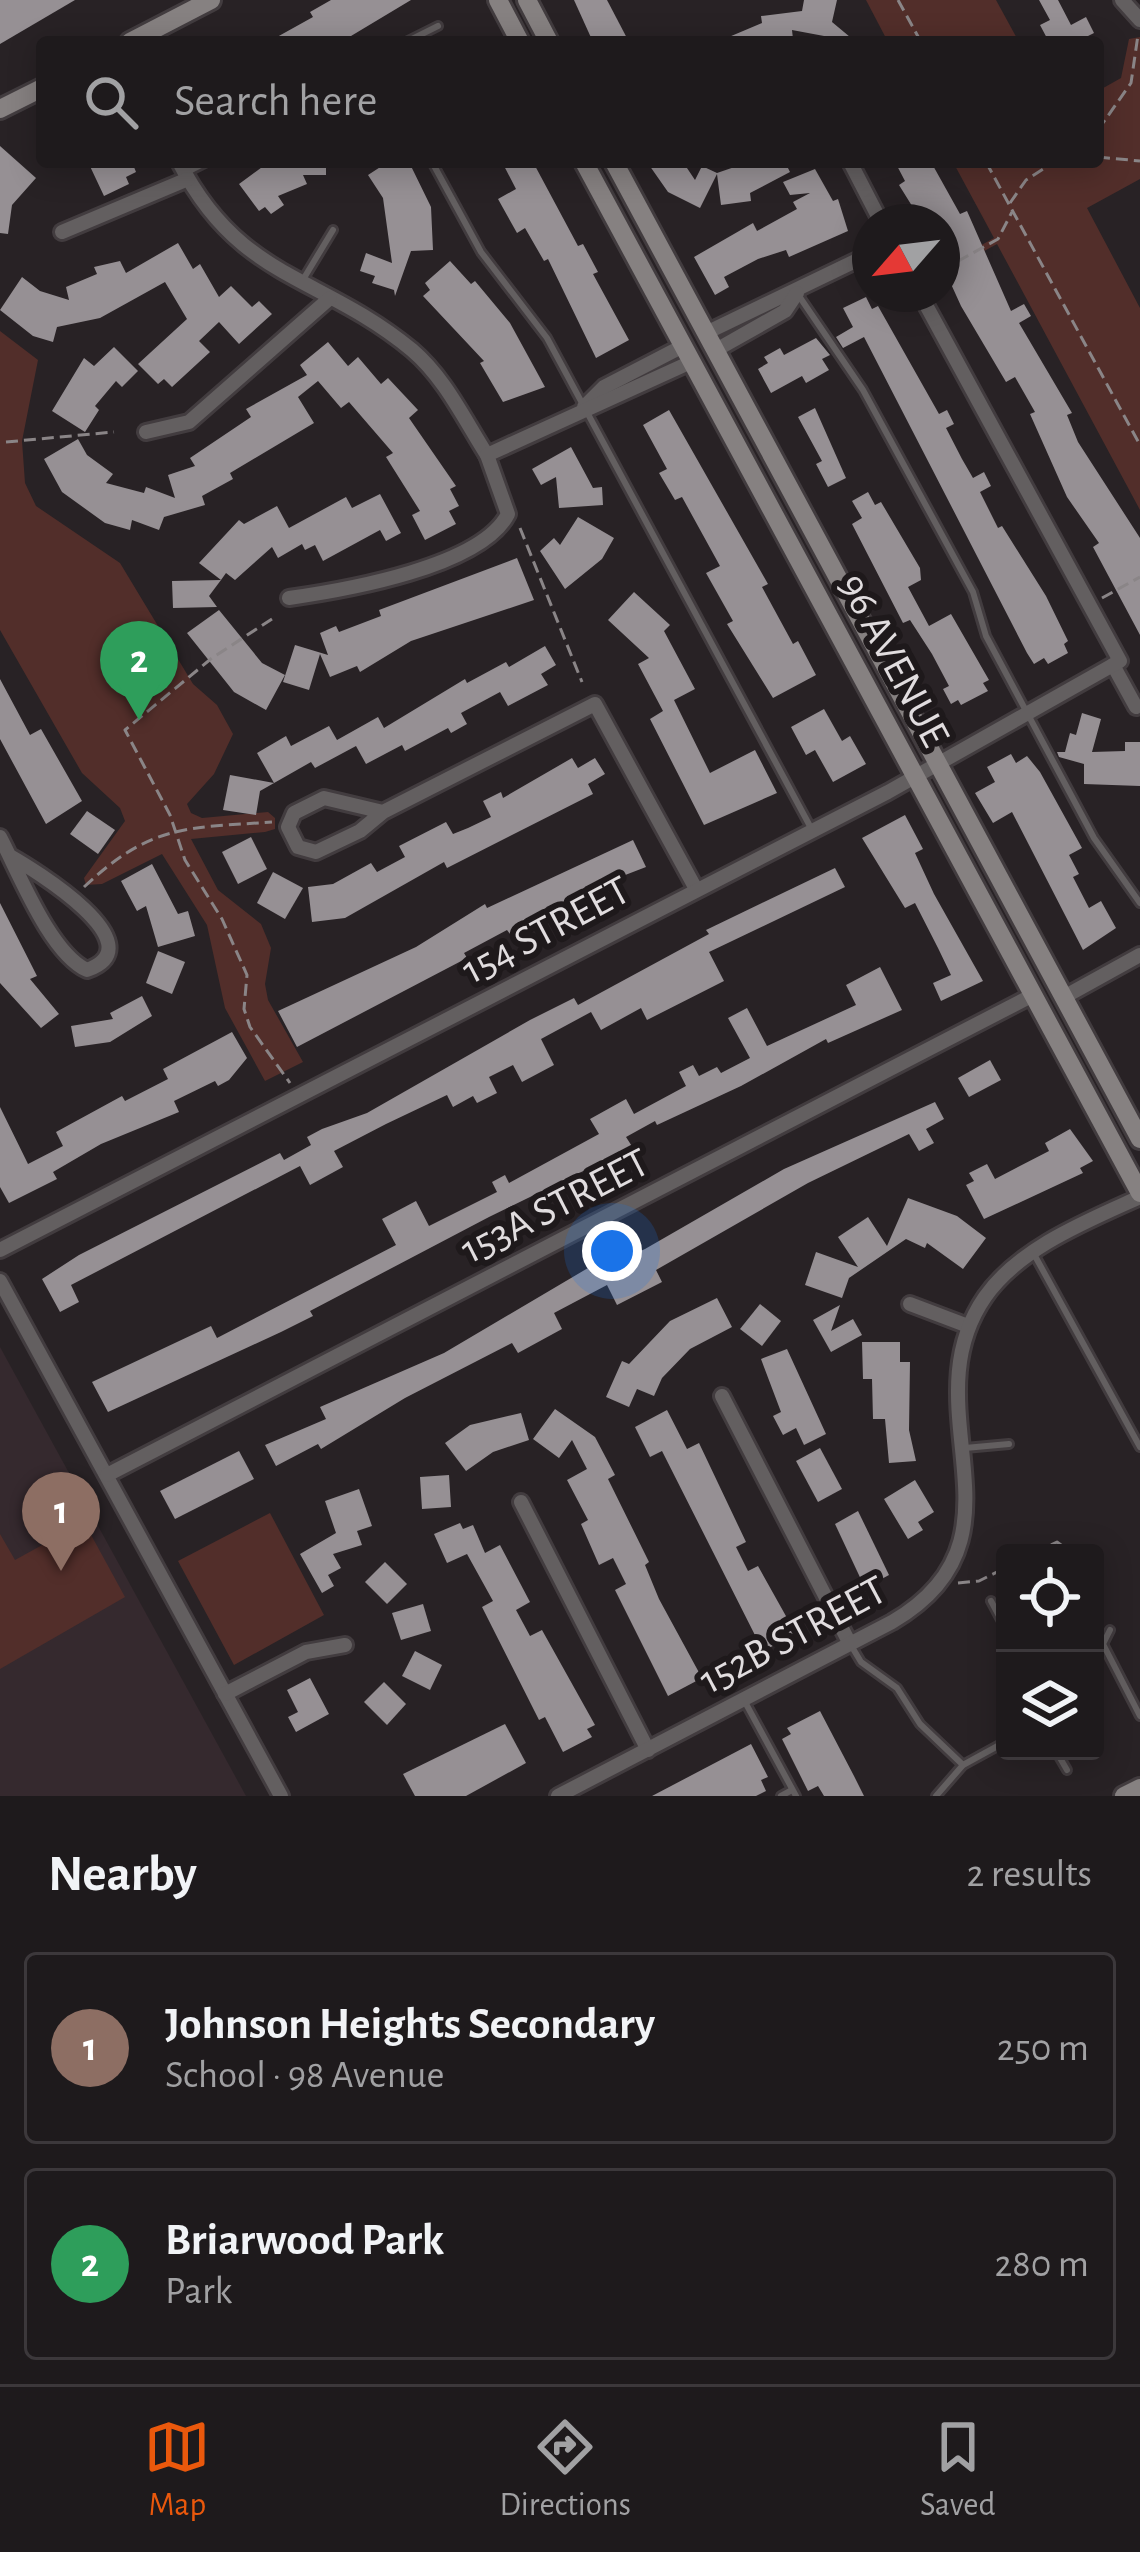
<!DOCTYPE html>
<meta charset="utf-8">
<style>
:root{--surface:#1e1a1c;--page:#2b2729;--text:#f1f3f6;--muted:#a1a1a3;--line:#3c383b;--accent:#ea580c}
body{margin:0;font-family:"Alegreya Sans",sans-serif;background:var(--page);color:var(--text)}
.controls{position:absolute;right:36px;bottom:36px;display:grid;overflow:hidden;border-radius:12px;box-shadow:0 6px 30px #0003}
.controls button{width:108px;height:108px;display:grid;place-items:center;padding:0;border:0;border-bottom:3px solid var(--line);background:var(--surface);color:var(--text);font:60px sans-serif}
.compass{position:absolute;left:852px;top:204px;width:108px;height:108px;border-radius:50%;background:var(--surface);box-shadow:0 6px 30px #0003;rotate:242deg}
.you{position:absolute;left:612px;top:1251px;width:42px;height:42px;margin:-30px;border:9px solid #fff;border-radius:50%;background:#1a73e8;box-shadow:0 0 0 18px #1a73e833}
.badge{display:grid;place-items:center;width:78px;height:78px;border-radius:50%;background:var(--accent);color:#fff;font-size:39px;font-weight:700}
.pin{position:absolute;translate:-50% -99px;filter:drop-shadow(0 3px 6px #0008)}
.pin::after{content:'';position:absolute;top:63px;width:42px;height:36px;background:inherit;clip-path:polygon(0 0,100% 0,50% 100%)}
.list{margin:0;padding:0;list-style:none}
h2{display:flex;justify-content:space-between;align-items:center;height:156px;margin:0;padding:0 48px;font-size:51px}
h2 small{font-size:39px;font-weight:400;color:var(--muted)}
.list li{display:grid;grid-template-columns:78px 1fr auto;gap:36px;align-items:center;box-sizing:border-box;height:192px;margin:0 24px 24px;padding:0 24px;border:3px solid var(--line);border-radius:12px}
.list b{display:block;font-size:45px;white-space:nowrap}
.list p{margin:0;font-size:39px;white-space:nowrap;color:var(--muted)}
.list em{font-size:39px;font-style:normal;color:var(--muted)}
.icon{flex:none;width:66px;height:66px;fill:none;stroke:currentColor;stroke-width:2;stroke-linecap:round;stroke-linejoin:round}
.map{position:relative;flex:none;width:1140px;height:1796px;overflow:hidden}
.search{position:absolute;background:var(--surface);box-shadow:0 6px 30px #0003;left:36px;right:36px;top:36px;height:132px;display:flex;align-items:center;gap:30px;box-sizing:border-box;padding:0 42px;border-radius:12px;color:var(--muted);font-size:45px}
.sheet{height:588px;background:var(--surface)}
nav{display:flex;justify-content:space-around;align-items:center;box-sizing:border-box;height:168px;border-top:3px solid var(--line);background:var(--surface);font-size:33px;color:var(--muted)}
nav a{display:grid;justify-items:center;gap:6px}
nav .on{color:var(--accent)}
.map>svg:first-child{display:block}
.built{fill:#35292e}
.green{fill:#522e2a}
.building{fill:#969094}
.lines{fill:none;stroke-linecap:round;stroke-linejoin:round}
.service-casing{stroke:#423c3f;stroke-width:12}
.minor-casing{stroke:#423c3f;stroke-width:20}
.secondary-casing{stroke:#423c3f;stroke-width:24}
.path{stroke:#8a8587;stroke-width:3;stroke-dasharray:12 6;stroke-linecap:butt}
.service{stroke:#635f60;stroke-width:6}
.minor{stroke:#635f60;stroke-width:14}
.secondary{stroke:#868181;stroke-width:18}
.labels{text-anchor:middle;dominant-baseline:central;stroke-width:12;stroke-linejoin:round;paint-order:stroke}
.street-label{font-size:42px;fill:#e1dddf;stroke:#1e191b}
</style>
<div class="map">
<svg width="1140" height="1796" viewBox="0 0 1140 1796">
<rect width="100%" height="100%" fill="#282225"/>
<polygon class="built" points="0,1347 246,1796 0,1796"/>
<g class="green">
<polygon points="866,0 996,0 1019,42 888,42"/>
<polygon points="1140,37 1140,179 1087,208 1140,308 1140,510 997,244 942,274 942,267 994,238 953,162 1098,162 1098,91 1121,78 1129,39"/>
<polygon points="0,331 38,360 22,441 25,483 36,506 120,563 193,684 217,705 233,734 214,774 187,804 191,813 202,818 268,812 275,818 275,829 265,832 191,839 218,890 261,924 271,948 265,984 268,1000 303,1062 265,1081 225,1008 207,925 162,854 102,884 86,885 84,878 125,821 120,808 82,773 0,630"/>
<polygon points="270,1513 324,1615 234,1665 178,1561"/>
<polygon points="84,1522 125,1597 0,1669 0,1534 15,1560"/>
</g>
<g class="building">
<polygon points="0,0 75,0 0,44"/>
<polygon points="331,0 411,0 341,42 268,42 313,17 310,12"/>
<polygon points="574,0 607,0 629,42 593,42"/>
<polygon points="804,0 837,0 832,22 856,42 792,30 793,39 784,42 717,42 762,23 761,16 802,11"/>
<polygon points="1039,0 1058,0 1071,25 1086,17 1094,33 1076,42 1049,42 1040,25 1050,20"/>
<polygon points="0,146 36,178 12,205 8,234 0,233"/>
<polygon points="88,162 132,162 136,172 126,177 129,184 104,196"/>
<polygon points="269,162 326,162 326,175 303,175 307,184 278,196 284,205 271,214 265,207 259,211 239,184"/>
<polygon points="388,162 409,162 431,207 433,250 411,251 395,296 394,290 372,283 375,276 360,271 366,253 392,263 383,198 368,175"/>
<polygon points="502,162 533,162 578,246 583,244 598,272 593,274 629,340 596,358 548,259 544,261 525,228 517,233 498,199 516,189"/>
<polygon points="647,162 683,162 695,180 702,166 717,173 749,162 785,162 790,172 750,193 751,201 721,205 717,174 700,208 668,192"/>
<polygon points="895,162 931,162 960,214 967,211 1011,311 1024,304 1031,316 1019,323 1072,413 1067,415 1078,442 1140,538 1140,635 1093,547 1099,543 1067,497 1030,414 1035,412 1015,377 1006,382 961,306 946,273 951,270 942,254 942,222 922,222 899,185 905,181"/>
<polygon points="815,169 833,201 838,199 848,231 789,257 786,250 758,259 724,277 729,287 715,295 694,257 753,223 757,231 797,209 793,202 810,193 790,195 783,182"/>
<polygon points="178,243 193,269 200,264 219,297 231,286 252,307 259,301 272,314 239,344 219,322 199,341 210,352 172,387 164,379 158,384 138,364 187,319 165,282 100,318 57,327 53,342 33,336 0,310 22,277 40,291 69,300 66,287 97,274 94,267 120,261 126,273"/>
<polygon points="450,261 471,284 475,281 510,323 545,387 503,402 480,363 484,361 423,296 430,290 425,283"/>
<polygon points="866,297 872,309 878,306 939,414 947,410 954,424 946,428 962,459 973,478 984,472 991,486 980,492 998,528 1002,526 1046,596 1068,641 1064,644 1068,653 1048,664 1044,658 1034,664 1027,653 864,337 843,348 836,337 853,327 843,308"/>
<polygon points="816,338 830,355 822,359 829,370 806,383 802,376 771,393 758,369 768,363 764,357 780,348 784,355"/>
<polygon points="328,342 348,366 358,357 381,384 388,378 418,410 409,418 456,486 450,489 459,506 449,511 456,524 425,540 412,515 420,511 386,457 393,453 349,402 341,408 318,381 298,397 314,423 230,473 233,479 202,496 205,505 164,517 159,530 132,520 130,530 105,523 62,492 44,459 78,439 87,455 113,474 106,483 144,493 146,487 175,498 168,475 195,466 190,458 251,417 246,409 307,375 300,365"/>
<polygon points="114,347 138,371 122,387 116,381 95,406 99,410 85,432 52,411 84,358 94,366"/>
<polygon points="815,408 846,478 828,487 816,464 822,461 798,417"/>
<polygon points="669,410 768,584 762,587 793,644 798,641 816,675 773,698 727,624 733,621 706,573 720,566 682,497 675,500 659,473 667,469 643,425"/>
<polygon points="571,447 593,488 602,487 603,505 559,508 556,477 541,485 532,469"/>
<polygon points="868,492 875,505 881,502 920,568 921,580 908,587 929,626 951,614 989,680 983,683 988,691 961,705 958,700 951,704 943,689 949,686 932,654 910,620 903,623 852,524 862,518 852,501"/>
<polygon points="380,494 401,533 386,541 380,530 323,561 315,545 305,550 302,544 278,558 272,547 235,580 226,573 221,580 199,563 239,520 244,524 277,506 289,528 346,497 352,508"/>
<polygon points="578,517 614,538 602,559 565,589 540,551 554,538 560,545"/>
<polygon points="517,558 534,600 411,641 360,672 357,666 330,677 320,654 309,690 283,682 295,645 328,655 320,633 336,626 339,632 381,616 379,610"/>
<polygon points="221,580 209,596 217,607 173,608 172,581"/>
<polygon points="634,592 670,625 664,631 695,689 674,700 710,773 755,750 777,793 704,825 650,719 663,711 638,664 649,658 608,620"/>
<polygon points="219,610 262,663 285,675 266,710 234,692 187,633"/>
<polygon points="545,646 556,665 541,674 548,685 508,706 500,692 461,713 467,724 451,733 448,728 405,751 402,745 366,764 356,746 315,768 311,762 260,791 256,815 223,810 230,775 274,783 257,753 286,736 291,746 329,726 337,740 378,717 384,728 465,679 467,683 506,662 509,667"/>
<polygon points="0,679 30,735 41,729 82,801 46,824 0,739"/>
<polygon points="824,709 842,741 850,736 866,764 833,782 815,750 806,755 791,727"/>
<polygon points="1082,713 1101,719 1092,752 1125,751 1125,742 1140,742 1140,786 1084,784 1084,764 1059,757 1057,752 1065,752 1070,733 1076,735"/>
<polygon points="1011,754 1016,763 1027,756 1040,772 1082,848 1069,855 1079,874 1073,877 1089,908 1101,901 1116,928 1083,950 1012,812 993,823 975,793 995,782 987,767"/>
<polygon points="572,758 578,768 595,758 605,774 588,784 593,794 447,868 444,862 345,918 312,922 308,887 333,884 371,863 377,872 405,857 399,846 446,822 453,834 468,828 491,817 483,801 501,792 503,798"/>
<polygon points="87,811 115,830 98,854 70,834"/>
<polygon points="905,815 923,849 915,853 934,894 983,981 941,1001 933,983 951,975 938,948 915,903 905,908 862,838"/>
<polygon points="251,837 267,869 238,884 222,852"/>
<polygon points="633,840 646,867 581,892 510,934 507,930 464,953 467,958 297,1047 278,1011 416,947 485,904 487,908"/>
<polygon points="152,864 178,914 188,911 195,936 158,947 146,906 137,911 121,881"/>
<polygon points="835,868 845,887 709,952 724,981 647,1020 641,1008 601,1030 591,1012 541,1039 554,1065 522,1082 513,1065 489,1077 497,1093 477,1103 473,1096 453,1107 447,1095 386,1124 334,1151 343,1167 310,1185 300,1166 71,1285 79,1302 60,1312 42,1279 79,1255 280,1153 284,1160 311,1145 307,1137 322,1129 367,1113 530,1020 574,998 578,1005 709,934 706,930"/>
<polygon points="273,872 303,888 285,919 257,903"/>
<polygon points="0,903 37,976 30,979 59,1014 41,1028 0,983"/>
<polygon points="158,951 185,962 172,994 146,983"/>
<polygon points="880,967 902,1010 828,1043 826,1039 741,1086 657,1125 655,1121 626,1137 635,1151 615,1162 612,1157 489,1217 310,1311 313,1316 281,1332 108,1412 92,1382 211,1326 217,1338 396,1245 382,1219 416,1201 429,1226 497,1192 492,1182 505,1175 509,1183 599,1134 590,1119 626,1099 634,1114 686,1086 679,1072 693,1065 699,1076 717,1067 721,1073 750,1058 728,1018 747,1008 767,1046 856,1005 846,985"/>
<polygon points="142,996 152,1016 110,1042 75,1047 71,1026 113,1019 110,1013"/>
<polygon points="232,1032 247,1058 229,1080 218,1086 215,1081 174,1101 179,1112 101,1144 53,1172 57,1179 9,1203 0,1187 0,1107 28,1164 63,1146 56,1132 122,1096 125,1101 168,1079 163,1069"/>
<polygon points="990,1060 1001,1080 969,1097 958,1078"/>
<polygon points="935,1102 944,1119 926,1129 934,1143 919,1151 909,1134 808,1183 656,1270 662,1282 617,1305 607,1285 554,1313 562,1329 518,1353 512,1343 405,1398 321,1449 318,1444 276,1466 265,1445 326,1419 320,1407 444,1353 588,1268 591,1273 645,1249 784,1169"/>
<polygon points="1070,1129 1093,1161 1080,1168 1083,1173 984,1219 966,1185 974,1181 969,1173 987,1164 995,1179 1049,1151 1045,1143"/>
<polygon points="908,1198 957,1216 986,1238 963,1269 927,1243 925,1248 906,1239 849,1278 842,1298 805,1285 816,1252 858,1267 838,1237 868,1217 887,1246"/>
<polygon points="717,1298 732,1327 690,1349 662,1378 654,1396 637,1389 629,1407 606,1397 622,1361 629,1364 670,1321"/>
<polygon points="760,1304 781,1321 762,1346 740,1329"/>
<polygon points="840,1305 831,1331 853,1319 862,1335 831,1352 813,1320"/>
<polygon points="862,1342 900,1342 900,1362 910,1362 909,1430 916,1461 889,1463 885,1419 873,1419 872,1379 863,1379"/>
<polygon points="787,1349 826,1434 804,1445 796,1428 783,1435 773,1416 781,1412 761,1359"/>
<polygon points="555,1409 595,1437 615,1475 608,1479 649,1562 645,1565 659,1599 702,1678 668,1696 615,1590 626,1584 613,1558 599,1565 581,1524 588,1520 567,1480 587,1469 572,1440 559,1458 533,1439"/>
<polygon points="667,1410 687,1449 699,1443 746,1542 736,1547 748,1571 758,1566 796,1634 763,1651 662,1451 650,1457 635,1427"/>
<polygon points="521,1413 529,1440 493,1452 466,1471 445,1443 470,1425"/>
<polygon points="820,1448 842,1489 818,1502 796,1461"/>
<polygon points="239,1451 254,1479 175,1519 160,1491"/>
<polygon points="449,1475 451,1507 422,1509 420,1477"/>
<polygon points="915,1480 934,1512 918,1522 923,1530 908,1539 884,1499"/>
<polygon points="359,1489 372,1526 357,1531 362,1545 333,1554 341,1568 328,1575 334,1586 322,1593 300,1554 336,1533 325,1501"/>
<polygon points="858,1511 889,1575 865,1588 835,1524"/>
<polygon points="460,1523 463,1529 473,1525 485,1553 500,1545 530,1602 516,1610 530,1636 542,1630 595,1725 587,1729 592,1737 563,1752 545,1717 539,1720 482,1607 493,1601 467,1554 447,1563 434,1534"/>
<polygon points="385,1562 407,1584 387,1604 365,1582"/>
<polygon points="423,1604 431,1631 401,1640 392,1613"/>
<polygon points="415,1651 442,1665 430,1690 402,1676"/>
<polygon points="310,1678 329,1714 296,1732 288,1717 298,1712 287,1690"/>
<polygon points="384,1682 406,1704 387,1725 364,1702"/>
<polygon points="820,1711 854,1776 864,1796 824,1796 818,1786 808,1791 782,1739 791,1734 787,1728"/>
<polygon points="505,1724 526,1763 466,1796 415,1796 403,1774"/>
<polygon points="751,1744 768,1777 761,1780 766,1791 756,1796 652,1796"/>
</g>
<g class="lines">
<g class="service-casing">
<g id="service">
<polyline points="406,42 438,26"/>
<polyline points="432,162 481,252 547,338 811,828"/>
<polyline points="189,171 207,162"/>
<polyline points="304,278 333,230"/>
<polyline points="799,296 863,390 973,592 986,636 1094,838 1140,903"/>
<polyline points="1035,1256 1140,1447"/>
<polyline points="965,1448 1009,1444"/>
<polyline points="991,1601 1005,1627"/>
<polyline points="1110,1630 1103,1644 1140,1716"/>
<polyline points="852,1647 861,1662 897,1688 920,1724 963,1765"/>
<polyline points="745,1702 796,1796"/>
<polyline points="1056,1751 1067,1770"/>
<polyline points="781,1796 792,1790"/>
<polyline points="936,1796 963,1765 1005,1742"/>
</g>
</g>
<g class="minor-casing">
<g id="minor">
<polyline points="1122,0 1140,20"/>
<path d="M179 162C240 281 320 274 412 350 445 378 464 419 487 455"/>
<polyline points="850,162 881,222"/>
<polyline points="62,232 188,179"/>
<polyline points="706,333 870,254"/>
<polyline points="716,350 785,311 797,293"/>
<polyline points="584,407 604,387 683,346"/>
<polyline points="146,432 189,422 330,298"/>
<path d="M289 598C345 590 481 567 508 514L487 455 691 362"/>
<polyline points="1113,665 1136,707"/>
<polyline points="383,812 324,798 294,813 288,827 298,847 316,852 360,831 383,812 595,704 696,889"/>
<path d="M0 837C19 873 50 953 87 970 158 945 33 869 10 856"/>
<polyline points="1064,997 1140,955"/>
<polyline points="0,1250 888,792 1120,661 920,294"/>
<polyline points="0,1281 281,1796"/>
<polyline points="910,1304 968,1326"/>
<polyline points="722,1396 850,1644"/>
<polyline points="107,1475 1033,995"/>
<polyline points="521,1502 648,1750"/>
<polyline points="225,1694 306,1652 345,1645"/>
<path d="M558 1796 892 1622C1038 1537 907 1410 985 1297 1019 1248 1087 1221 1140 1197"/>
</g>
</g>
<g class="secondary-casing">
<g id="secondary">
<polyline points="498,0 520,42"/>
<polyline points="527,0 549,42"/>
<polyline points="130,42 211,0"/>
<polyline points="0,109 42,88"/>
<polyline points="584,162 1140,1193"/>
<polyline points="614,162 1140,1139"/>
<polyline points="1124,1796 1140,1788"/>
</g>
</g>
<g class="path">
<polyline points="898,0 921,42"/>
<polyline points="1098,130 1131,83 1138,35"/>
<polyline points="1098,157 1140,161"/>
<polyline points="986,162 1140,445"/>
<polyline points="1010,203 1026,180 1054,162"/>
<polyline points="942,270 998,239 1012,212"/>
<polyline points="6,442 114,432"/>
<polyline points="520,528 582,682"/>
<polyline points="1102,598 1140,577"/>
<polyline points="272,619 212,658 125,730 170,815 185,860 222,919 247,975 244,1009 250,1027 290,1083"/>
<path d="M84 887C151 824 186 828 272 822"/>
<polyline points="1035,1553 1057,1542 1064,1547"/>
<polyline points="958,1583 979,1581 1005,1568"/>
</g>
<use href="#service" class="service"/>
<use href="#minor" class="minor"/>
<use href="#secondary" class="secondary"/>
</g>
<g class="labels">
<g class="street-label">
<text transform="translate(894 660) rotate(62)">96 AVENUE</text>
<text transform="translate(546 930) rotate(-28)">154 STREET</text>
<text transform="translate(555 1206) rotate(-27)">153A STREET</text>
<text transform="translate(793 1635) rotate(-28)">152B STREET</text>
</g>
</g>
</svg>
<div class="controls">
<button><svg class="icon" aria-label="locate" viewBox="0 0 24 24"><circle cx="12" cy="12" r="6"/><path d="M12 2v4M12 18v4M2 12h4M18 12h4"/></svg></button>
<button><svg class="icon" aria-label="layers" viewBox="0 0 24 24"><path d="M12 4l9 5-9 5-9-5zM3 14l9 5 9-5"/></svg></button>
</div>
<svg class="compass" viewBox="-18 -18 36 36"><path d="M0-13l5 13h-10z" fill="#e53935"/><path d="M0 13l5-13h-10z" fill="#a1a1a3"/></svg>
<div class="you"></div>
<div class="pin badge" style="left:61px;top:1571px;background:#8d6e63">1</div>
<div class="pin badge" style="left:139px;top:720px;background:#2e9e5b">2</div>
<div class="search"><svg class="icon" aria-label="search" viewBox="0 0 24 24"><circle cx="10" cy="10" r="6"/><path d="M15 15l6 6"/></svg>Search here</div>
</div>
<section class="sheet">
<h2>Nearby<small>2 results</small></h2>
<ul class="list">
<li><span class="badge" style="background:#8d6e63">1</span><div><b>Johnson Heights Secondary</b><p>School · 98 Avenue</p></div><em>250 m</em></li>
<li><span class="badge" style="background:#2e9e5b">2</span><div><b>Briarwood Park</b><p>Park</p></div><em>280 m</em></li>
</ul>
</section>
<nav>
<a class="on"><svg class="icon" aria-label="map" viewBox="0 0 24 24"><path d="M3 6l6-2 6 2 6-2v14l-6 2-6-2-6 2zM9 4v14M15 6v14"/></svg>Map</a>
<a><svg class="icon" aria-label="directions" viewBox="0 0 24 24"><path d="M12 3l9 9-9 9-9-9zM9 14v-3h6M13 9l2 2-2 2"/></svg>Directions</a>
<a><svg class="icon" aria-label="saved" viewBox="0 0 24 24"><path d="M7 4h10v16l-5-4-5 4z"/></svg>Saved</a>
</nav>
